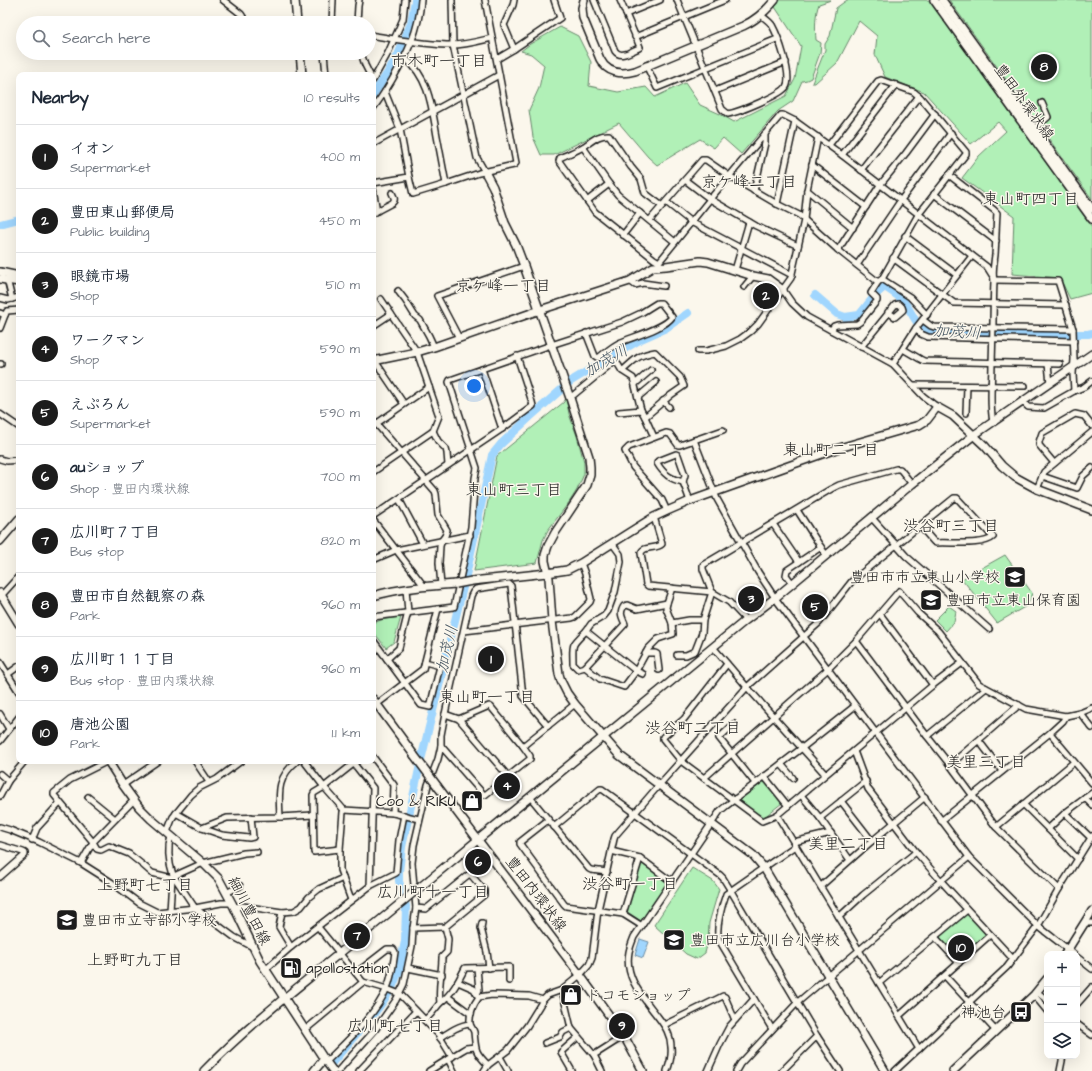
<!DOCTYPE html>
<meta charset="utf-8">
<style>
:root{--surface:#fff;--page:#f2f2f3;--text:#1f2937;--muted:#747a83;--line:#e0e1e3;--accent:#1c1c1c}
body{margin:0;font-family:"Architects Daughter","Klee One",sans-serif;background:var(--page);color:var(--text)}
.controls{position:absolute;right:12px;bottom:12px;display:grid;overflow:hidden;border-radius:8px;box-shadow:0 4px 16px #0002}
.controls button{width:36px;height:36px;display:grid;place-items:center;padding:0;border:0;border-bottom:1px solid var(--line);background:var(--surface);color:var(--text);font:20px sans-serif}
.you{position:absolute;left:474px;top:386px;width:14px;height:14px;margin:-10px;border:3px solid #fff;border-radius:50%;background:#1a73e8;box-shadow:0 0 0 6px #1a73e833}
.badge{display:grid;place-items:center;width:26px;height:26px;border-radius:50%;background:var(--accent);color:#fff;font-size:13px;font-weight:700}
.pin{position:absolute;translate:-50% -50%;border:2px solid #fff;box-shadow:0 1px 4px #0006}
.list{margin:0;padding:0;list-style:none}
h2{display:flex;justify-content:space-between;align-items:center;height:52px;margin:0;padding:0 16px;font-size:17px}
h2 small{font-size:13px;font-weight:400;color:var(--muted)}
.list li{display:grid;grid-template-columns:26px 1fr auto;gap:12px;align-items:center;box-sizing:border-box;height:64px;padding:0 16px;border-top:1px solid var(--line)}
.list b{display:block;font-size:15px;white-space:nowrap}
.list p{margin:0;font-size:13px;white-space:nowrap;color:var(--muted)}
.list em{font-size:13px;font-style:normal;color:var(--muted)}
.icon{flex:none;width:22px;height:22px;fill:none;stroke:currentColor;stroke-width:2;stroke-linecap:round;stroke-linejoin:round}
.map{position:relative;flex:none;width:1092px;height:1071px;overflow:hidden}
.search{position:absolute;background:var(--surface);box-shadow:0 4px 16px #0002;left:16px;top:16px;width:360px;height:44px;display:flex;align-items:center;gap:10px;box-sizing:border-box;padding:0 14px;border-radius:22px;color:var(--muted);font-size:15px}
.panel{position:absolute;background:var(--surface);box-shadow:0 4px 16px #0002;left:16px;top:72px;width:360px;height:692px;border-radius:8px}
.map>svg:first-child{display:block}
.green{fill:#b1f0b7;stroke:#66866a}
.water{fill:#a0d6fe;stroke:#6b8ca4}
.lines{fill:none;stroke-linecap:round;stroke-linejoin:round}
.river{stroke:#a0d6fe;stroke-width:8}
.street-casing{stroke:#1c1c1c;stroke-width:8}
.secondary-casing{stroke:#1c1c1c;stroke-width:10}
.street{stroke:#fbf7ec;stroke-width:5}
.secondary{stroke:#fbf7ec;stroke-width:7}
.secondary-bridge-casing{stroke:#1c1c1c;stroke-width:10;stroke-linecap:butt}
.secondary-bridge{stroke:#fbf7ec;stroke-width:7}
.labels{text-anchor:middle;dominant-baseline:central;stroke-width:3;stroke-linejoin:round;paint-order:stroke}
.street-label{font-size:15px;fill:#1c1c1c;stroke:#fbf7ec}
.poi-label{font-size:15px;fill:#1c1c1c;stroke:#fbf7ec;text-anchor:start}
.neighbourhood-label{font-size:16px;fill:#1c1c1c;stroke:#fbf7ec}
.water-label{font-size:16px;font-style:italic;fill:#445460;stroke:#fbf7ec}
</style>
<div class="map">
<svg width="1092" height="1071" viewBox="0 0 1092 1071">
<rect width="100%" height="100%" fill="#fbf7ec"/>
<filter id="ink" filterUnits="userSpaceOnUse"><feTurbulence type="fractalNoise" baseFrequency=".025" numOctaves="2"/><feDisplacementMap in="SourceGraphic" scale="8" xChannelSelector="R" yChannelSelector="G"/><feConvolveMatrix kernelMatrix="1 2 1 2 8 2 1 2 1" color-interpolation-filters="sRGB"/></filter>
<g filter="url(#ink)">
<g class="green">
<path d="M778 0H831L819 4C815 14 815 28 816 40L821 43 820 53 811 78 807 80 802 81 793 101 778 111 741 154 723 138 714 148 700 139 657 165 648 157 619 123 554 155H541L533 137 529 110 539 88 544 65 531 54 521 51 530 44 560 27 578 36 591 62 589 86 618 92 646 87 655 97 685 83 700 105 720 114 734 122 786 96 795 79 801 46 775 7Z"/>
<polygon points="847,0 929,0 1092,227 1092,293 1070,299 1060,278 1012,274 1014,216 962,178 979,156 1006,131 998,122 971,144 924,92 885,77 875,55 877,36 859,21 837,63 815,83 812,83 825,50 825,44 830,36 836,8"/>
<polygon points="949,0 1092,0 1092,199"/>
<polygon points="566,398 569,414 577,436 584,462 584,474 577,490 570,501 548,530 543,540 537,563 474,571 497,456 564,402"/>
<polygon points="1005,555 1032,593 1028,605 997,623 962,579"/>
<polygon points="949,606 956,611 954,622 946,631 935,620"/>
<polygon points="401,617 394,642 386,648 373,631 373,623 384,619"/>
<polygon points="763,780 782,803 763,818 738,800"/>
<polygon points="643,863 667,881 667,883 641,921 626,911 639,864"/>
<polygon points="692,868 713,881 719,889 709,923 708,942 705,953 697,959 686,954 654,925"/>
<polygon points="967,913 986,935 960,959 939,936"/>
</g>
<polygon class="water" points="640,939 649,942 643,958 635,955"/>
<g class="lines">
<g class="river">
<polyline points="373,95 390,69 398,55 411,23 415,0"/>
<polyline points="0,224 19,219"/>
<path d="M815 295 837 314 845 317 859 315C866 307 876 292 885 287 891 291 899 296 903 301 913 312 913 323 927 331L996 334H1088L1092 333"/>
<polyline points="373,1015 382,1003 392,988 399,971 405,941 406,906 399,881 399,871 402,847 421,760 467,571 492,455 501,444 530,417 571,381 641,339 666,328 688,313"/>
<polyline points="332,1063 365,1024"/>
</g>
<g class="street-casing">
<g id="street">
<polyline points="223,0 241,14 247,23"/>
<polyline points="452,0 453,45 477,158 485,172"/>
<polyline points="514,0 513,5 504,25 514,49"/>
<path d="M594 0 615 51C621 59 631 51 639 48L640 47 620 0"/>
<path d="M677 0 722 109 728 114C739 112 781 95 786 87 793 76 778 36 772 25 769 21 764 18 761 15"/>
<polyline points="626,14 660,0"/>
<polyline points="332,23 333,0"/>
<polyline points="357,23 358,6 359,0"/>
<path d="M369 35C396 39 425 45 452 45 466 45 479 41 492 38"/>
<polyline points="635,37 725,0"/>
<polyline points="324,53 326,75"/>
<polyline points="361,53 365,65 370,75"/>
<path d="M405 58C429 77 432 108 437 136 440 152 443 168 446 184"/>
<polyline points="497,59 514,49 560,18 554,0"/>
<polyline points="646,65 657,88 777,39"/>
<polyline points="373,80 388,53 403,19 405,0"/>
<polyline points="715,91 786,62"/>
<polyline points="385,92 400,129 409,177 413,194 446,184 479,173 514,165 516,163 485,0"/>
<path d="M373 108C380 100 386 90 392 80 407 54 419 31 421 0"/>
<polyline points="1035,128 1048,117 1042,103"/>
<polyline points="373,144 499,75"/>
<polyline points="583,147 609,184 618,195 675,242"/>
<polyline points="842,155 896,85"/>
<polyline points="812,165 866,207"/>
<polyline points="861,170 919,96"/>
<path d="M949 175 994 210 997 213C996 227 996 241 995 255 994 263 992 273 994 280 993 308 993 336 992 363 992 382 989 403 993 422"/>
<polyline points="685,180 710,199 756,226 798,246"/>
<polyline points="373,183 409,177"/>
<polyline points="373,189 377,211"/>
<polyline points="807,190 853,228"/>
<polyline points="754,191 765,143 765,134"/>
<polyline points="934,194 996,241"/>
<polyline points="587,201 609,184"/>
<polyline points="666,202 691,222 792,275"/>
<polyline points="777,204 795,121"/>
<path d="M373 213 392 203C396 200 394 197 392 193"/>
<polyline points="650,220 662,206"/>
<polyline points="623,235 640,213"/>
<polyline points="905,236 957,275"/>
<polyline points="838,250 880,185 906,153 935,114"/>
<polyline points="893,258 954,303 1066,305"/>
<path d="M659 262 654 259 595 212 559 161 560 158C568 154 576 151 583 147 592 141 599 134 609 135L631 167 641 179 645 193 662 206 702 160H706L729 176 777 204 799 215 838 250 878 282 882 279 918 215 966 154V152L921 98 914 92 881 80 878 81 829 145"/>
<polyline points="659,265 659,262 710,199 781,115 783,115 795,121 842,155 987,267 992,275"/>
<polyline points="857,265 901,200 951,133"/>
<polyline points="735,270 749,222"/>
<polyline points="7,279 12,299"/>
<polyline points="882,279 910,297 927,315"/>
<polyline points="994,280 1058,281 1073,329 1074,359 1073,374 1074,391"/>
<polyline points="630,281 635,285 643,283 664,286"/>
<polyline points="744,287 753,276"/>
<polyline points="783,290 792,303 807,317 893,364 923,396 937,407"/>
<polyline points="398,291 405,300 415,316 420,320 429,336 434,347"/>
<polyline points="0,298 8,300 19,297"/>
<polyline points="381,299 391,314"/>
<polyline points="0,313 5,315 7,311 19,310"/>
<polyline points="923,320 931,326 934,327 1073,329"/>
<polyline points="373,326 391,314 417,352 439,416 433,431 373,472"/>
<polyline points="0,328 5,315"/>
<polyline points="916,328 921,334 928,337 1074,341"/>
<polyline points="831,330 834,326 837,325 857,324 860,322 877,301 877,299 871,293 878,282"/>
<polyline points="459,338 437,296 524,266"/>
<polyline points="861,347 895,305 899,304 902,307 903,310 895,317 888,312"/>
<polyline points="903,349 920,359 924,361 1060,364"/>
<polyline points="698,351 706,351 726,346 740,339 751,331 758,324 791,278 804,220 807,190 818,137"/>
<polyline points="373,358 404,404"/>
<polyline points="0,364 1,364"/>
<polyline points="893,364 916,328 972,256"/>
<polyline points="1048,364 1050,383"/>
<polyline points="482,369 502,429"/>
<polyline points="635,384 651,370"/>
<polyline points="912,385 1025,386"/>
<polyline points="638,397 656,382"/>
<path d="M570 398 612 363 616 361 622 371 633 378 641 410 645 417 671 395 684 386 680 377 655 352C637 355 635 360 622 371"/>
<polyline points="663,401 669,407"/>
<polyline points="1023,402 1028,407 1044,408 1074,391 1084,387 1092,381"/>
<polyline points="619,412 641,410"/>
<polyline points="966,413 967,386"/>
<polyline points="0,414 19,427"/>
<polyline points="645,417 654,437"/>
<polyline points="373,420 435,491 436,494 438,515 447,530 445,536 442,540 440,546 439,563 441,585"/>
<polyline points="373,426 429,387"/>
<polyline points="433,431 438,441 446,449 447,453 448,465"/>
<polyline points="694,440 717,499 758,572 775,598 804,637 969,857 1038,926 1074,954"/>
<path d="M676 454 678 455 685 475 683 482C671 479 664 475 657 463L658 461Z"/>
<polyline points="0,459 7,461 19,460"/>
<polyline points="1054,463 1039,445 1039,442 1042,433 1075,414 1084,416 1092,426"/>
<polyline points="1042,476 1077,488 1083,476 1092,468"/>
<polyline points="683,482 690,501"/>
<polyline points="1037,489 1044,472 1092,432"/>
<polyline points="399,499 423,544"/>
<polyline points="797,510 826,555"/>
<polyline points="667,511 662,500 633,467 625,451 629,447 666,433 670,434 678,445 680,445 723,430"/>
<polyline points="373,516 502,429 533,406 532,402 517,356"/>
<path d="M654 517 662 544C656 550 644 545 641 553L646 584 648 586 712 592 729 602 746 620"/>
<polyline points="871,517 906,556 989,629"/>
<polyline points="373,520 424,586"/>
<polyline points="773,524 799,562 821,547"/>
<polyline points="612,543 620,554 621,562 615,592 608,611 604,616 591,624 586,631 636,671 643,674"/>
<polyline points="373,560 396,550 470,535"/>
<polyline points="792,583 786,575 787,570 799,562"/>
<polyline points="0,597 19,576"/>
<polyline points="667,603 672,588"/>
<path d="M438 609 454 607 471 527 475 478 477 468 449 382 450 380 551 345 622 322 641 313 657 303H661L672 317C665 328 632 337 619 343 611 347 605 353 598 358L595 356 586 333"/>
<polyline points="880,614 933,685"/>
<polyline points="373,617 438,609 423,669 377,704"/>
<polyline points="672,623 689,620 703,620 712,592 703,569 703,565 831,489 839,485 896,469 900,469 912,484"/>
<polyline points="464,631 572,618 575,617 590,602 591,599 585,574 581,563"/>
<polyline points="373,640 421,705 430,707 440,666 425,662"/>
<polyline points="856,641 927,736 950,765 996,827 1059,889"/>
<polyline points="713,647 747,687 825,774"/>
<polyline points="646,653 655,653 657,654 659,670"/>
<polyline points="677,655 686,655 695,651 702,633 703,620"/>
<polyline points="387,659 399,648 408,612 406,589"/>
<polyline points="0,662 19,692"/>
<polyline points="727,664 684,719 663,737 663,739 681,761 762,821 777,815 933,685 962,663"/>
<path d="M585 667 625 624C622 617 619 613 624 606L627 605 637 609 667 603 666 608 672 623 673 634 658 639 648 649 636 671 624 687 600 679 585 667 578 669 573 664C573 643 570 647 586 631"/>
<polyline points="8,674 19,666"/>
<polyline points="1080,713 1092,728"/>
<polyline points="0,714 9,729"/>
<polyline points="445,714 459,719 508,776"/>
<polyline points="734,724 719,738 755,783"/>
<polyline points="1050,733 1092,783"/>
<polyline points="927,736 986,688"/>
<polyline points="0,741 19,717"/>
<polyline points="979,741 1002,771"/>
<polyline points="441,746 484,795 485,795 530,759 530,756 523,746 491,707 489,706 459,719"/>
<polyline points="523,746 575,704"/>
<polyline points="854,751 868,789 916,852 941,881 1013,959"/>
<polyline points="373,757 394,785 393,813"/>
<polyline points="108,761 70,780 54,793 54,795 93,842 97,849 101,850 109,846 129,854 144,866 152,873 172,878"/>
<polyline points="195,761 209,782"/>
<polyline points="304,761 324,787 344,810 393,813 419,819"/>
<polyline points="354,764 373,788 370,886"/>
<polyline points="781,764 793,778"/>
<polyline points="950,765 1019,705"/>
<polyline points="0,774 8,781"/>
<polyline points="764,776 788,806"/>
<polyline points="704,778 828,669 856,641 899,591 918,613 938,631 979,684 1026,709 1066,716 1080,713 1092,708"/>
<polyline points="123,785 158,761"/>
<polyline points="801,795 820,818 850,860"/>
<polyline points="0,796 8,781 25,761"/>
<polyline points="88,797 115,819"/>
<polyline points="530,797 589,869 591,870 607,872"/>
<polyline points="1085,798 1092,805"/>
<polyline points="841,801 872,841"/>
<polyline points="1023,804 1078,859"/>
<polyline points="344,810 343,812 340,849 340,870 351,900"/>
<polyline points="176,813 202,828 227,818 280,817 313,815"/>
<polyline points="1065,813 1091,838"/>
<polyline points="777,815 919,1049"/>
<path d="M280 817C279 793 276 778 297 761"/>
<polyline points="820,818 866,781"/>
<polyline points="548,820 520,842 520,844 564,904 566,906 623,914 642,926"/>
<polyline points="941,821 1050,733 1063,721 1066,716"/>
<polyline points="0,827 10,830 39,842 81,863 111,882 139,903 157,912 195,908 234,937 251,946"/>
<polyline points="554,827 600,789 602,789 720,875 723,878 731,891 817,1036 840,1071"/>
<polyline points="996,827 1074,762"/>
<polyline points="202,828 222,835 249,838 253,837 251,817"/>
<polyline points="1048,829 1065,813 1092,793"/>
<polyline points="167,832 173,817 191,795 199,788 217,779 241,761"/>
<path d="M171 836C167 849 169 863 173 875L195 908 221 903H232"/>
<polyline points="32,840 37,828 59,804 59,802"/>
<polyline points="794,842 831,833"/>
<polyline points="0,845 23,852 25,853 25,855 0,877"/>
<polyline points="340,849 314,852 313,795 314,793 324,787 357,761"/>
<polyline points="611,851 640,858 672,882"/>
<polyline points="81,863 93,842 134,800"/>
<polyline points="174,876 203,863 244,853 257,852"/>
<polyline points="821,886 872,841 925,797"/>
<polyline points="226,893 240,886"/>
<polyline points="234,907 243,906 282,912 294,911 301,907 309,897 319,889 343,878"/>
<polyline points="170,911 172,878 173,876"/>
<polyline points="282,912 279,927 291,947"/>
<polyline points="623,914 640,858"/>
<polyline points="839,917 863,895 916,852"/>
<polyline points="482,923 481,928 487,952 489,968"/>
<polyline points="1085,923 1092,923"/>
<polyline points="413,928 445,927 484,895 484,890 471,875 468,875 426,909 416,908"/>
<polyline points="935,937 959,963"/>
<polyline points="1077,957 1092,969"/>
<polyline points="408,968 442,975"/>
<polyline points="265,970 291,947 370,886 396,873 399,840 404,815"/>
<polyline points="945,976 996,1031"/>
<path d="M363 982 387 989 400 994 425 1020 431 1014 440 1003C438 988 442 972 442 957L447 952 448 939 445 927"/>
<polyline points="458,982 474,989 478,996"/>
<polyline points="879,983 967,910"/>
<polyline points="562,990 571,1028 594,1055 602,1071"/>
<polyline points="1037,992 1047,1000"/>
<polyline points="477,994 479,990 477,968"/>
<polyline points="1034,995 1047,1011"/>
<polyline points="448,997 471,1014"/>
<path d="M440 1003C452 994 458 982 465 968L509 967V981"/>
<polyline points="1077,1004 1092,987"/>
<polyline points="899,1016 990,935"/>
<polyline points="423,1019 438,1034 452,1057"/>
<polyline points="1077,1024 1092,1035"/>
<polyline points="664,1025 723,996 725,997 735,1020"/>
<path d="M772 1029 719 940C715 929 722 905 726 894L795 846"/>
<polyline points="305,1030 363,982 318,927"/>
<path d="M440 1038C449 1032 459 1025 470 1024"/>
<polyline points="545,1043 560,1037 563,1032 571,1028"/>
<polyline points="594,1055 624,1036"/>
<polyline points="500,1057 508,1071"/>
<polyline points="448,1059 454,1071"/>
<path d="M326 1062C347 1041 375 1016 387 988 392 977 393 965 395 952L393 949H387L356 973"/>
<path d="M488 1065C474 1051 476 1050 474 1032 473 1029 471 1027 470 1024 469 1014 473 1005 479 997L492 995 529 996 543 1000"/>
<polyline points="338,1071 375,1030 396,1000 404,984 412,946 413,928 416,908 412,863 414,845 428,785 438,759 441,746 441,735 445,714 471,596 473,592 476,589 509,584 511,586 523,696 548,726"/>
<polyline points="359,1071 416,1011"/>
<polyline points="429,1071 461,1051 466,1048 475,1047"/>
<path d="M484 1071 488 1065 508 1050 527 1026 543 1000 548 995 562 990 580 975 589 965 592 958 598 910 614 839 615 836 659 785 747 687 819 623 852 581 954 498H957L993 537C984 546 950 542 936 543L934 542 920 526"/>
<polyline points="572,1071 561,1052 578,1037"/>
<path d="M667 1071C670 1063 672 1055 671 1047 671 1035 665 1026 658 1017 643 997 624 978 629 952 630 947 632 942 634 937L720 811 726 806 802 748 855 706"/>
<polyline points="708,1071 720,1044 729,1027 754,999"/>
<polyline points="736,1071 740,1064 798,1002 969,857"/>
<polyline points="782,1071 817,1036"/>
<polyline points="895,1071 1007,967 1038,926 1059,889 1092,836"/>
<polyline points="1060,1071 1063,1056"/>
</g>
</g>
<g class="secondary-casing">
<g id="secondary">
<polyline points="295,0 297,23"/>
<path d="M584 0 582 8 583 18 600 59C607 73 621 75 635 71L743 26C756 20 766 11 775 0"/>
<polyline points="934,0 1092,219"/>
<polyline points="942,0 1092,209"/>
<polyline points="300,53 302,75"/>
<polyline points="485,172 493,187 505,223 516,245 524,266 570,398 589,457 590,467 590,475 587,485 555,533 548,546 545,555 545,561 549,578 552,621 559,674 561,681 567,693 575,704 619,755 753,855 764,868 885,1071"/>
<polyline points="0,272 19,276"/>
<polyline points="0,279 19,282"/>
<polyline points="373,361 417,352 434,347 540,310 630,281 653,267 666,266 700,261 708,262 753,276 768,279 783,290"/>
<polyline points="0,541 19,519"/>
<polyline points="472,581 547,573 567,570 581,563 630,532 654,517 667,511 690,501 836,449 919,425 927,420 937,407 953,416 985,446 1002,466 1015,477 1037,489 1092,510"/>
<polyline points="0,593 19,624"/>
<path d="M373 596C400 588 428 586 456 584"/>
<polyline points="373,699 414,755"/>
<polyline points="108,761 123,785 139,807 151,819 203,863 219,879 234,907 260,961 324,1059 333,1071"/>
<polyline points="438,787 580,975 624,1036 643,1071"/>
<polyline points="430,879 746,620 775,598 912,484 974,435 1092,354"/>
<polyline points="1065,954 1092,911"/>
<path d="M204 1071C254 1019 313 976 368 930"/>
<polyline points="314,1071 324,1059"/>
<polyline points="953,1071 1034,995 1047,979"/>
</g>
</g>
<use href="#street" class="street"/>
<use href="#secondary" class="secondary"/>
<g class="secondary-bridge-casing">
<g id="secondary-bridge">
<polyline points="456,584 472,581"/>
<polyline points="414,755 438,787"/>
<polyline points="368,930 430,879"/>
</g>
</g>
<use href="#secondary-bridge" class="secondary-bridge"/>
</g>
</g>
<defs>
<g id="school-square" transform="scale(1.15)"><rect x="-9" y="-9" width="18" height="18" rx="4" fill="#1c1c1c" stroke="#fbf7ec"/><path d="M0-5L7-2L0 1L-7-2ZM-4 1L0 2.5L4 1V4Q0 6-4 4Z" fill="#fff"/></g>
<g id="shop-square" transform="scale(1.15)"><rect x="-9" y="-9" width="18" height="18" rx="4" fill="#1c1c1c" stroke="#fbf7ec"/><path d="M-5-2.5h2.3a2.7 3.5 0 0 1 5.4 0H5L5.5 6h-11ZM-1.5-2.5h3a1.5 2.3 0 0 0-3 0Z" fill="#fff"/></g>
<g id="fuel-square" transform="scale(1.15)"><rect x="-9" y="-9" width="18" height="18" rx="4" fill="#1c1c1c" stroke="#fbf7ec"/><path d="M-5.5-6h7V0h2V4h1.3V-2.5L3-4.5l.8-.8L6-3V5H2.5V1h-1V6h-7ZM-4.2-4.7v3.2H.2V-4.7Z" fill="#fff"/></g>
<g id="bus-square" transform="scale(1.15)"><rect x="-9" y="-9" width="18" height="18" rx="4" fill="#1c1c1c" stroke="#fbf7ec"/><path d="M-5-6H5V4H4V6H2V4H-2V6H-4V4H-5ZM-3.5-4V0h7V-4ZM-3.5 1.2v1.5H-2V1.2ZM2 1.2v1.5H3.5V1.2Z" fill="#fff"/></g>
</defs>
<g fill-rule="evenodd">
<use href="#school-square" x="1015" y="577"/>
<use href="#school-square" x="931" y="600"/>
<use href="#shop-square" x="472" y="801"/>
<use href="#school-square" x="67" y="920"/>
<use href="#school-square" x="674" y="940"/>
<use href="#fuel-square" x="291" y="968"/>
<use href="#shop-square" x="571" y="995"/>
<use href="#bus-square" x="1021" y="1012"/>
</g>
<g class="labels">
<g class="street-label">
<text transform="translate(1024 102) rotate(54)">豊田外環状線</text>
<text transform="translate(536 894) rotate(53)">豊田内環状線</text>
<text transform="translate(249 911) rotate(63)">細川豊田線</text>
</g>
<g class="poi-label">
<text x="1000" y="577" text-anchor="end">豊田市市立東山小学校</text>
<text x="946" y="600">豊田市立東山保育園</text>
<text x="456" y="801" text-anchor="end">Coo &amp; RIKU</text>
<text x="82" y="920">豊田市立寺部小学校</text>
<text x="690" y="940">豊田市立広川台小学校</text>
<text x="306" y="968">apollostation</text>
<text x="586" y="995">ドコモショップ</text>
<text x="1006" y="1012" text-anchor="end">神池台</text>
</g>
<g class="neighbourhood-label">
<text x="439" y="61">市木町一丁目</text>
<text x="749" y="182">京ケ峰二丁目</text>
<text x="1031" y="199">東山町四丁目</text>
<text x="503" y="286">京ケ峰一丁目</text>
<text x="831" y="450">東山町二丁目</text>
<text x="514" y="490">東山町三丁目</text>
<text x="951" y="526">渋谷町三丁目</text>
<text x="487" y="697">東山町一丁目</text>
<text x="693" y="728">渋谷町二丁目</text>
<text x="986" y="762">美里三丁目</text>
<text x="848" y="844">美里二丁目</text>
<text x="630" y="884">渋谷町一丁目</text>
<text x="145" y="885">上野町七丁目</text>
<text x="433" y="892">広川町十一丁目</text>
<text x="135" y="960">上野町九丁目</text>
<text x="395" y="1026">広川町七丁目</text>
</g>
<g class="water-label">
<text transform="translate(957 332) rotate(3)">加茂川</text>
<text transform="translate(606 361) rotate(-30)">加茂川</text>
<text transform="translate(447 649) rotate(-77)">加茂川</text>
</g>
</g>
</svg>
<div class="controls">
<button>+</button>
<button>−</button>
<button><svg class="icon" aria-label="layers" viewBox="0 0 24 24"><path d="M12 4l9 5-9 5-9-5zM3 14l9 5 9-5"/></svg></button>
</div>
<div class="you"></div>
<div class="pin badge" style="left:491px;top:659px">1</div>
<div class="pin badge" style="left:766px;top:296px">2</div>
<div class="pin badge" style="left:751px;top:599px">3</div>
<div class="pin badge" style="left:507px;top:786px">4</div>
<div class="pin badge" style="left:815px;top:607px">5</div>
<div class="pin badge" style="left:478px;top:862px">6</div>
<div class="pin badge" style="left:357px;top:936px">7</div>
<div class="pin badge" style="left:1044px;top:67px">8</div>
<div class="pin badge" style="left:622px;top:1026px">9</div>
<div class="pin badge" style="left:961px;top:948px">10</div>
<div class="search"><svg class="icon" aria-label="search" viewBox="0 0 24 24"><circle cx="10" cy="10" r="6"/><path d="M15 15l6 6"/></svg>Search here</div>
<section class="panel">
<h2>Nearby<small>10 results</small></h2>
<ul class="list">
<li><span class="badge">1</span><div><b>イオン</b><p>Supermarket</p></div><em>400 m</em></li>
<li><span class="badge">2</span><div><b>豊田東山郵便局</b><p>Public building</p></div><em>450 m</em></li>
<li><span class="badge">3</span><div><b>眼鏡市場</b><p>Shop</p></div><em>510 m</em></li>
<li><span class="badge">4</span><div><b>ワークマン</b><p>Shop</p></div><em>590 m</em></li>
<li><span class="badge">5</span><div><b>えぷろん</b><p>Supermarket</p></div><em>590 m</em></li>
<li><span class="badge">6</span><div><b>auショップ</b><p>Shop · 豊田内環状線</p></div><em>700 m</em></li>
<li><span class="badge">7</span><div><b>広川町７丁目</b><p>Bus stop</p></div><em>820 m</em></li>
<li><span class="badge">8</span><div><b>豊田市自然観察の森</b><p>Park</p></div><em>960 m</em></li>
<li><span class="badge">9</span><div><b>広川町１１丁目</b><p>Bus stop · 豊田内環状線</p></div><em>960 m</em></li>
<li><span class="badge">10</span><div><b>唐池公園</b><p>Park</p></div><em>1.1 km</em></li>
</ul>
</section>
</div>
